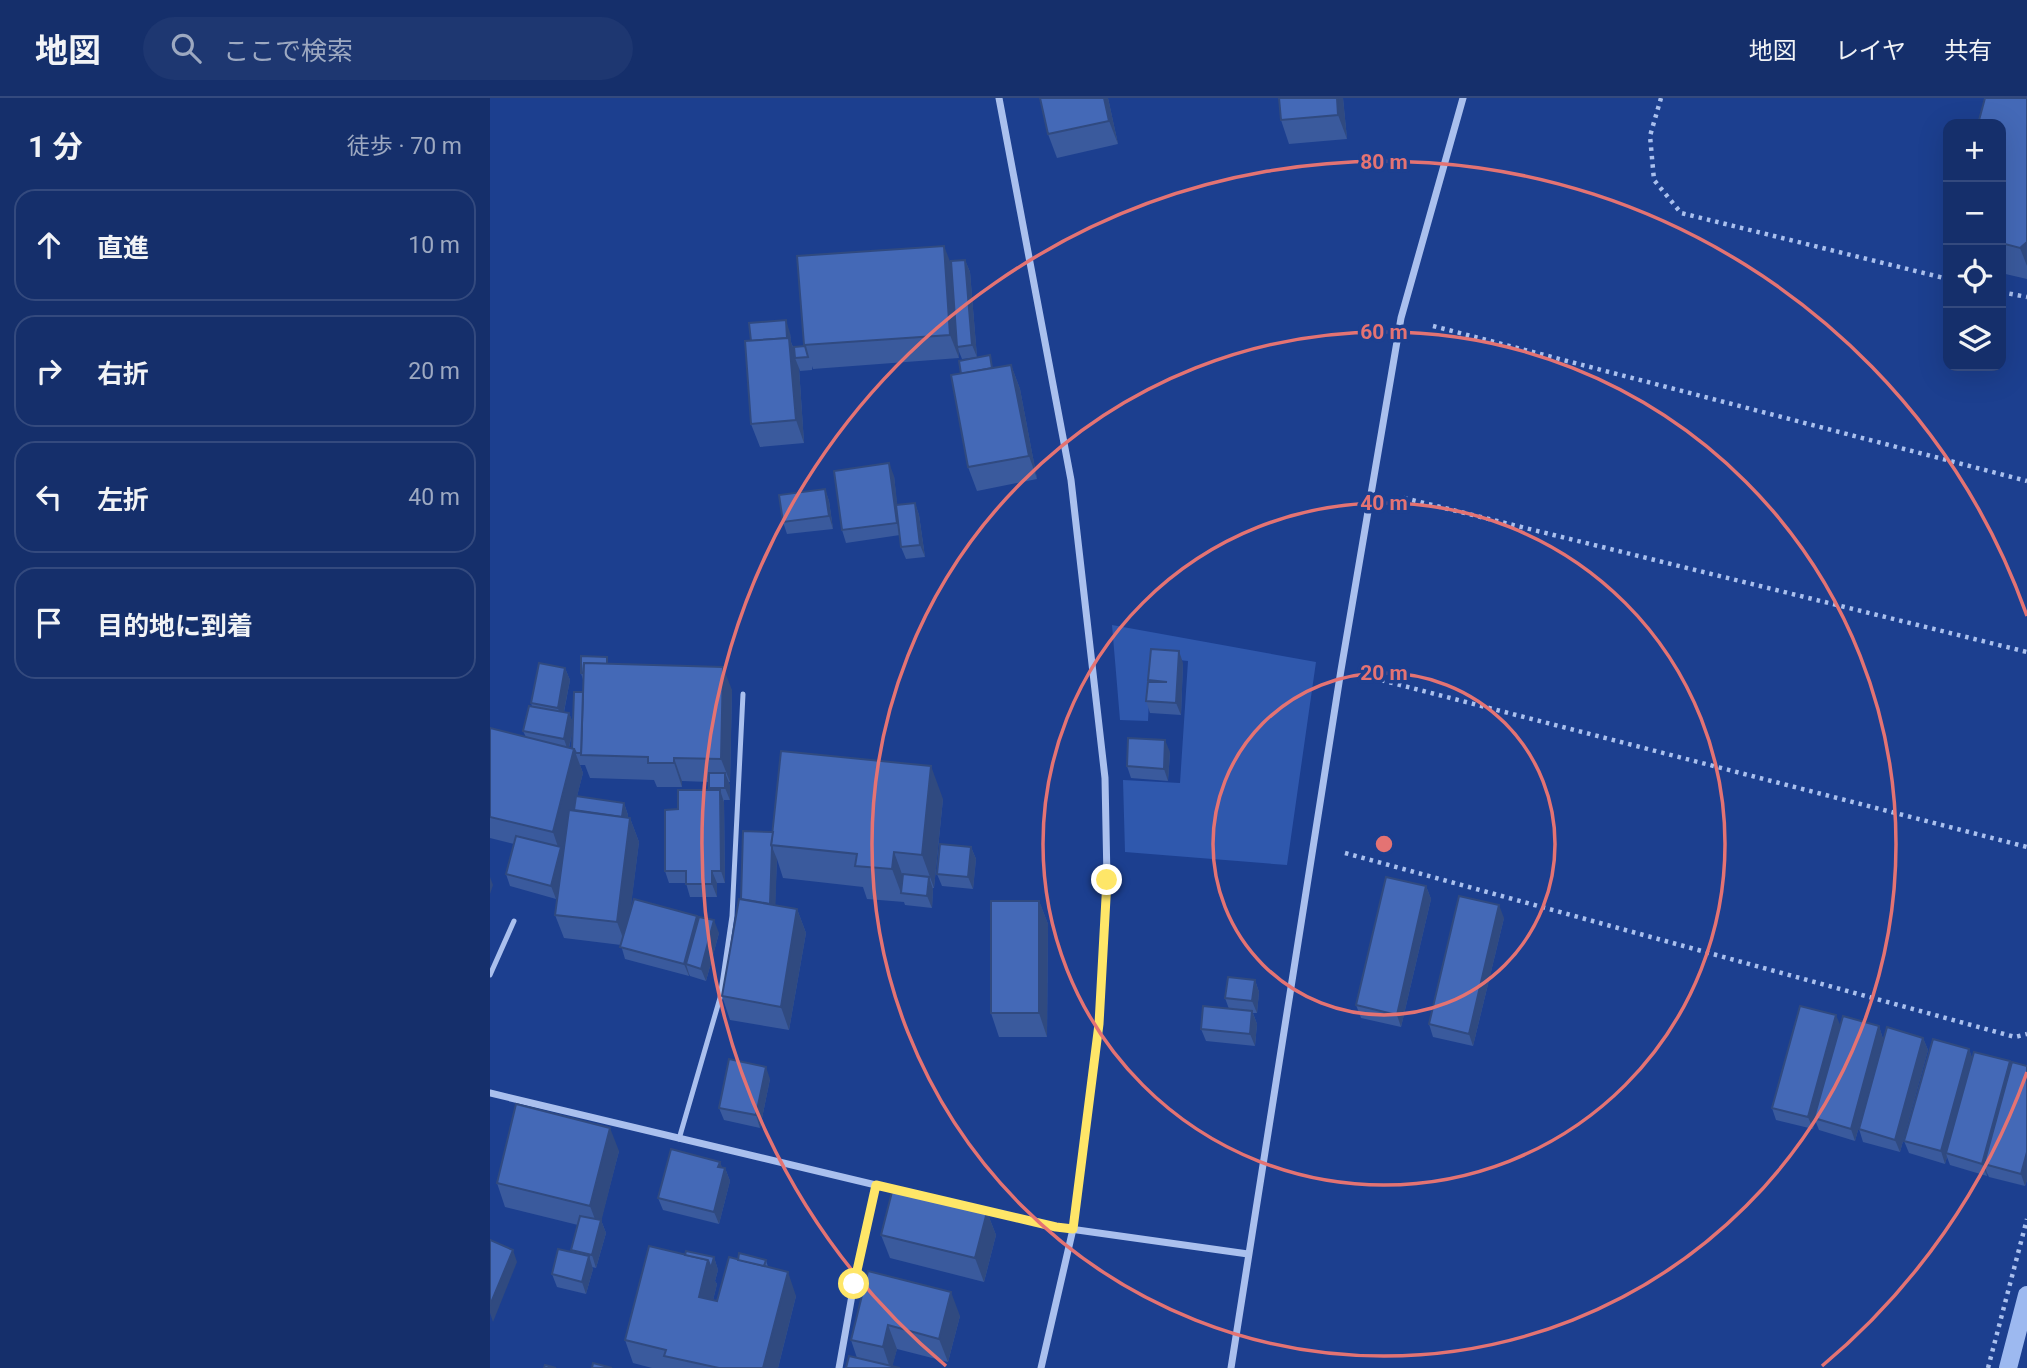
<!DOCTYPE html>
<html lang="ja">
<meta charset="utf-8">
<style>
:root{--surface:#152f6b;--page:#1e3771;--text:#f1f3f6;--muted:#9da9c1;--line:#344a7e}
body{margin:0;font-family:Roboto,"Noto Sans JP",sans-serif;background:var(--page);color:var(--text)}
.controls{position:absolute;right:21px;top:21px;display:grid;overflow:hidden;border-radius:14px;box-shadow:0 7px 28px #0002}
.controls button{width:63px;height:63px;display:grid;place-items:center;padding:0;border:0;border-bottom:2px solid var(--line);background:var(--surface);color:var(--text);font:35px sans-serif}
.stop{position:absolute;width:21px;height:21px;margin:-16px;border:5px solid #fee668;border-radius:50%;background:#fff}
.stop.end{background:#fee668;border-color:#fff;box-shadow:0 2px 7px #0008}
.list{margin:0;padding:0;list-style:none}
h2{display:flex;justify-content:space-between;align-items:center;height:91px;margin:0;padding:0 28px;font-size:30px}
h2 small{font-size:23px;font-weight:400;color:var(--muted)}
.list li{display:grid;grid-template-columns:46px 1fr auto;gap:21px;align-items:center;box-sizing:border-box;height:112px;margin:0 14px 14px;padding:0 14px;border:2px solid var(--line);border-radius:21px}
.list b{display:block;font-size:26px;white-space:nowrap}
.list em{font-size:23px;font-style:normal;color:var(--muted)}
.icon{flex:none;width:38px;height:38px;fill:none;stroke:currentColor;stroke-width:2;stroke-linecap:round;stroke-linejoin:round}
.map{position:relative;flex:none;width:1537px;height:1270px;overflow:hidden}
header{display:flex;align-items:center;gap:42px;box-sizing:border-box;height:98px;padding:0 35px;background:var(--surface);border-bottom:2px solid var(--line)}
header strong{font-size:33px}
nav{display:flex;gap:38px;margin-inline-start:auto;font-size:24px}
.search{width:490px;height:63px;background:var(--page);display:flex;align-items:center;gap:18px;box-sizing:border-box;padding:0 24px;border-radius:38px;color:var(--muted);font-size:26px}
main{display:flex}
aside{flex:1;background:var(--surface)}
.map>svg:first-child{display:block}
.green{fill:#2f58ad}
.lines{fill:none;stroke-linecap:round;stroke-linejoin:round}
.stream{stroke:#9db9f0;stroke-width:18}
.path{stroke:#aac0ee;stroke-width:4.5;stroke-dasharray:3.5 5;stroke-linecap:butt}
.lane{stroke:#aac0ee;stroke-width:5}
.street{stroke:#aac0ee;stroke-width:7}
.wall{fill:#3a5a9d;fill-rule:evenodd}
.shaded-wall{fill:#304a80}
.building{fill:#4469b7;stroke:#304a80;stroke-width:2}
.route{stroke:#fee668;stroke-width:9}
.ring{fill:none;stroke:#e47373;stroke-width:3.5}
.centre{fill:#e47373;stroke:#1c3f8f;stroke-width:3.5}
.ring-label{font-size:21px;text-anchor:middle;font-weight:bold;fill:#e47373;stroke:#1c3f8f;stroke-width:7;stroke-linejoin:round;paint-order:stroke}
</style>
<header>
<strong>地図</strong>
<div class="search"><svg class="icon" aria-label="search" viewBox="0 0 24 24"><circle cx="10" cy="10" r="6"/><path d="M15 15l6 6"/></svg>ここで検索</div>
<nav><a>地図</a><a>レイヤ</a><a>共有</a></nav>
</header>
<main>
<aside>
<h2>1 分<small>徒歩 · 70 m</small></h2>
<ul class="list">
<li><svg class="icon" aria-label="ahead" viewBox="0 0 24 24"><path d="M12 20V5M6 11l6-6 6 6"/></svg><div><b>直進</b></div><em>10 m</em></li>
<li><svg class="icon" aria-label="right" viewBox="0 0 24 24"><path d="M7 20v-9h11M14 6l5 5-5 5"/></svg><div><b>右折</b></div><em>20 m</em></li>
<li><svg class="icon" aria-label="left" viewBox="0 0 24 24"><path d="M17 20v-9H6M10 6l-5 5 5 5"/></svg><div><b>左折</b></div><em>40 m</em></li>
<li><svg class="icon" aria-label="arrive" viewBox="0 0 24 24"><path d="M6 21V4h12l-3 4 3 4H6"/></svg><div><b>目的地に到着</b></div></li>
</ul>
</aside>
<div class="map">
<svg width="1537" height="1270" viewBox="0 0 1537 1270">
<rect width="100%" height="100%" fill="#1c3f8f"/>
<polygon class="green" points="622,527 826,564 797,767 635,754 633,682 690,685 698,563 661,559 658,623 630,622"/>
<g class="lines">
<polyline class="stream" points="1518,1270 1537,1197"/>
<g class="path">
<polyline points="1171,0 1160,38 1164,82 1191,115 1458,181"/>
<polyline points="1511,194 1537,199"/>
<polyline points="943,228 1537,383"/>
<polyline points="914,400 1537,554"/>
<polyline points="883,580 1537,749"/>
<polyline points="855,755 1525,939 1537,936"/>
<polyline points="1498,1270 1537,1121"/>
</g>
<g class="lane">
<polyline points="0,877 24,823"/>
<polyline points="189,1041 230,900 242,818 253,596"/>
</g>
<g class="street">
<polyline points="509,0 581,382 615,680 617,782 609,926 583,1131 551,1270"/>
<polyline points="0,995 411,1093"/>
<polyline points="450,1102 566,1129 758,1156"/>
<polyline points="349,1270 364,1186 386,1087"/>
<polyline points="741,1270 851,572 911,220 973,0"/>
</g>
</g>
<g class="wall">
<polygon points="618,0 628,46 567,60 558,36"/>
<polygon points="789,0 853,0 857,41 799,46 791,22"/>
<polygon points="1537,0 1537,181 1511,175 1511,26"/>
<polygon points="307,158 462,169 475,162 480,174 487,259 472,261 468,251 469,260 323,271 322,268 322,272 310,273 309,270 314,345 270,349 261,326 300,235 301,244 305,254 315,248"/>
<polygon points="521,267 530,291 547,381 487,393 478,369 504,270"/>
<polygon points="404,378 407,407 425,405 429,417 435,459 416,461 411,449 410,437 356,445 352,432"/>
<polygon points="335,391 339,403 343,431 297,436 293,424"/>
<polygon points="693,565 691,617 660,615 656,603 659,584 658,582"/>
<path d="M120 566 242 592 240 684H239L240 702H234L235 785H227V799H200L196 785H179L175 773 188 711 220 692 219 684 192 683V689H167L164 682 100 680 95 667H90L93 675 87 698 134 705 138 717V720H140L149 744 140 814 207 818 208 820 229 835 216 883 200 878 199 876V878L135 861 131 847 74 840 65 817 69 790 66 801 20 788 16 776 24 746 0 740V630L36 639 33 633 42 608 41 605 75 570 80 582 74 614 79 615 83 626 93 594V582L91 575ZM83 631 82 651 79 650Z"/>
<polygon points="680,654 678,683 641,680 637,668"/>
<polygon points="453,701 444,790 443,790 442,810 415,807 414,804 377,801 373,789 293,780 287,761 285,807 307,811 316,835 299,932 240,922 232,898 251,801 283,734"/>
<polygon points="481,749 486,761 483,791 452,788 447,776"/>
<polygon points="936,788 941,801 911,929 871,920 866,907"/>
<polygon points="549,803 558,826 557,939 509,939 501,915"/>
<polygon points="1014,820 983,948 943,939 939,926"/>
<polygon points="765,882 769,894 767,915 763,915 767,926 765,948 716,943 711,931 739,911 735,900"/>
<polygon points="1350,928 1389,928 1393,941 1365,1043 1329,1032 1325,1022 1323,1031 1286,1022 1282,1010"/>
<polygon points="1433,940 1438,952 1410,1054 1373,1044 1369,1031"/>
<polygon points="1479,951 1482,960 1520,963 1522,967 1537,968 1537,1082 1535,1088 1499,1079 1497,1075 1497,1078 1460,1067 1457,1059 1455,1066 1419,1055 1414,1043"/>
<polygon points="280,981 270,1030 234,1022 229,1010"/>
<polygon points="129,1053 111,1122 116,1135 106,1170 102,1169 103,1171 96,1196 67,1189 62,1176 82,1154 81,1152 88,1127 15,1109 7,1085"/>
<polygon points="230,1064 232,1070 235,1070 240,1083 229,1126 173,1112 168,1100"/>
<polygon points="497,1114 506,1137 494,1184 400,1160 391,1137"/>
<polygon points="195,1157 224,1159 228,1172 225,1183 227,1186 223,1202 227,1203 248,1162 276,1162 278,1169 306,1198 288,1270 162,1270 143,1265 135,1242"/>
<polygon points="378,1173 470,1218 458,1264 407,1251 402,1268 367,1260 361,1242"/>
</g>
<g class="shaded-wall">
<polygon points="614,0 618,0 628,46 619,23"/>
<polygon points="847,0 853,0 857,41 848,17"/>
<polygon points="1537,144 1537,168 1530,150"/>
<polygon points="454,148 463,171 469,260 460,237"/>
<polygon points="475,162 480,174 487,259 482,247"/>
<polygon points="296,222 300,235 301,244 307,260 305,260 309,270 314,345 306,322"/>
<polygon points="521,267 530,291 547,381 539,358"/>
<polygon points="399,365 404,378 411,437 407,425"/>
<polygon points="335,391 339,403 343,431 339,418"/>
<polygon points="425,405 429,417 435,459 430,447"/>
<polygon points="689,553 693,565 691,617 686,605"/>
<polygon points="233,569 242,592 240,684 231,661"/>
<polygon points="75,570 80,582 72,623 68,610"/>
<polygon points="79,615 84,627 78,653 74,641"/>
<polygon points="675,642 680,654 678,683 674,671"/>
<polygon points="84,651 93,675 73,753 76,762 66,801 61,788 70,755 63,734"/>
<polygon points="184,660 192,683 192,689 184,665"/>
<polygon points="441,668 453,701 444,790 432,757"/>
<polygon points="235,675 240,687 240,702 235,690"/>
<polygon points="230,692 234,704 235,785 231,773"/>
<polygon points="134,705 138,717 135,740 130,728"/>
<polygon points="140,720 149,744 136,848 127,824"/>
<polygon points="282,749 287,761 285,819 280,806"/>
<polygon points="481,749 486,761 483,791 478,779"/>
<polygon points="404,754 416,787 411,795 402,771"/>
<polygon points="222,773 227,785 227,799 222,786"/>
<polygon points="0,779 3,787 0,796"/>
<polygon points="439,779 443,791 442,810 437,798"/>
<polygon points="936,788 941,801 911,929 907,917"/>
<polygon points="549,803 558,826 557,939 549,915"/>
<polygon points="1009,807 1014,820 983,948 979,936"/>
<polygon points="307,811 316,835 299,932 291,909"/>
<polygon points="207,818 212,830 196,866 199,876 199,878 194,866"/>
<polygon points="224,822 229,835 216,883 211,871"/>
<polygon points="765,882 769,894 767,915 762,903"/>
<polygon points="762,913 767,926 765,948 760,936"/>
<polygon points="1346,917 1351,929 1324,1020 1325,1022 1323,1031 1318,1019"/>
<polygon points="1389,928 1393,941 1365,1043 1361,1031"/>
<polygon points="1433,940 1438,952 1410,1054 1405,1042"/>
<polygon points="1479,951 1483,963 1456,1055 1457,1059 1455,1066 1451,1053"/>
<polygon points="1520,963 1525,976 1494,1066 1497,1075 1497,1078 1492,1066"/>
<polygon points="276,969 280,981 270,1030 266,1017"/>
<polygon points="120,1030 129,1053 109,1132 100,1108"/>
<polygon points="1537,1054 1537,1082 1535,1088 1531,1076"/>
<polygon points="230,1064 234,1075 235,1070 240,1083 229,1126 224,1114 228,1069"/>
<polygon points="497,1114 506,1137 494,1184 485,1160"/>
<polygon points="111,1122 116,1135 106,1170 102,1157"/>
<polygon points="23,1152 27,1164 3,1224 0,1215 0,1207"/>
<polygon points="99,1158 103,1171 96,1196 92,1184"/>
<polygon points="224,1159 228,1172 225,1183 227,1186 218,1223 209,1199 218,1162"/>
<polygon points="298,1174 306,1198 288,1270 273,1270"/>
<polygon points="461,1194 470,1218 458,1264 449,1241"/>
<polygon points="398,1227 407,1251 402,1270 400,1270 393,1249"/>
</g>
<g class="building">
<polygon points="550,0 614,0 619,23 558,36"/>
<polygon points="789,0 847,0 848,17 791,22"/>
<polygon points="1495,0 1537,0 1537,144 1530,150 1511,145 1511,26 1488,26"/>
<polygon points="454,148 460,237 314,247 307,158"/>
<polygon points="475,162 482,247 467,249 461,163"/>
<polygon points="296,222 297,240 261,243 259,225"/>
<polygon points="299,240 306,322 261,326 255,243"/>
<polygon points="315,248 318,259 305,260 304,249"/>
<polygon points="500,257 502,270 471,276 469,263"/>
<polygon points="521,267 539,358 478,369 461,277"/>
<polygon points="399,365 407,425 352,432 344,373"/>
<polygon points="335,391 339,418 293,424 289,397"/>
<polygon points="425,405 430,447 411,449 406,407"/>
<polygon points="661,551 689,553 686,605 656,603 658,584 677,584 658,582"/>
<polygon points="91,558 117,559 117,566 94,565 93,575 91,575"/>
<polygon points="49,565 75,570 68,610 41,605"/>
<polygon points="94,565 233,569 231,661 184,660 184,665 158,665 158,659 91,657"/>
<polygon points="84,594 93,594 91,655 86,655 84,651 82,651"/>
<polygon points="39,608 79,615 74,641 33,633"/>
<polygon points="0,630 84,651 63,734 0,719"/>
<polygon points="638,640 675,642 674,671 637,668"/>
<polygon points="291,653 441,668 432,757 404,754 402,771 365,768 367,756 281,747"/>
<rect x="219" y="675" width="16" height="15"/>
<polygon points="188,692 230,692 231,773 222,773 222,786 196,786 196,773 175,773 175,712 188,711"/>
<polygon points="86,698 134,705 132,719 84,712"/>
<polygon points="79,712 140,720 127,824 65,817"/>
<polygon points="253,733 283,734 281,747 282,749 280,806 251,801"/>
<polygon points="26,738 71,749 61,788 16,776"/>
<polygon points="450,746 481,749 478,779 447,776"/>
<polygon points="413,776 439,779 437,798 411,795"/>
<polygon points="896,779 936,788 907,917 866,907"/>
<polygon points="969,798 1009,807 979,936 939,926"/>
<polygon points="144,801 207,818 194,866 130,849"/>
<polygon points="249,801 307,811 291,909 232,898"/>
<rect x="501" y="803" width="48" height="112"/>
<polygon points="209,819 224,822 211,871 196,866"/>
<polygon points="738,879 765,882 762,903 735,900"/>
<polygon points="713,908 762,913 760,936 711,931"/>
<polygon points="1310,908 1346,917 1318,1019 1282,1010"/>
<polygon points="1353,918 1389,928 1361,1031 1324,1020"/>
<polygon points="1397,929 1433,940 1405,1042 1369,1031"/>
<polygon points="1443,941 1479,951 1451,1053 1414,1043"/>
<polygon points="1484,954 1520,963 1492,1066 1456,1055"/>
<polygon points="239,961 276,969 266,1017 229,1010"/>
<polygon points="1522,964 1537,968 1537,1054 1531,1076 1494,1066"/>
<polygon points="26,1006 120,1030 100,1108 7,1085"/>
<polygon points="181,1051 230,1064 228,1069 235,1070 224,1114 168,1100"/>
<polygon points="403,1090 497,1114 485,1160 391,1137"/>
<polygon points="90,1118 111,1122 102,1157 81,1152"/>
<polygon points="0,1142 23,1152 0,1207"/>
<polygon points="159,1148 218,1162 209,1199 227,1203 239,1159 298,1174 273,1270 229,1270 174,1258 176,1252 135,1242"/>
<polygon points="68,1151 99,1158 92,1184 62,1176"/>
<polygon points="196,1153 224,1159 221,1170 218,1162 195,1157"/>
<polygon points="249,1155 276,1162 274,1168 248,1162"/>
<polygon points="378,1173 461,1194 449,1241 398,1227 393,1249 361,1242"/>
<polygon points="359,1258 410,1270 356,1270"/>
<polygon points="103,1265 122,1270 102,1270"/>
<polygon points="55,1267 66,1270 54,1270"/>
</g>
<g class="lines">
<polyline class="route" points="364,1186 386,1087 566,1129 583,1131 609,926 617,782"/>
</g>
<g class="ring">
<circle cx="894" cy="746" r="171"/>
<circle cx="894" cy="746" r="341"/>
<circle cx="894" cy="746" r="512"/>
<path d="M1537 974A682 682 0 0 1 1332 1268M456 1268A682 682 0 1 1 1537 518"/>
</g>
<circle cx="894" cy="746" r="10" class="centre"/>
<g class="ring-label">
<text x="894" y="71">80 m</text>
<text x="894" y="241">60 m</text>
<text x="894" y="412">40 m</text>
<text x="894" y="582">20 m</text>
</g>
</svg>
<div class="controls">
<button>+</button>
<button>−</button>
<button><svg class="icon" aria-label="locate" viewBox="0 0 24 24"><circle cx="12" cy="12" r="6"/><path d="M12 2v4M12 18v4M2 12h4M18 12h4"/></svg></button>
<button><svg class="icon" aria-label="layers" viewBox="0 0 24 24"><path d="M12 4l9 5-9 5-9-5zM3 14l9 5 9-5"/></svg></button>
</div>
<div class="stop" style="left:364px;top:1186px"></div>
<div class="stop end" style="left:617px;top:782px"></div>
</div>
</main>
